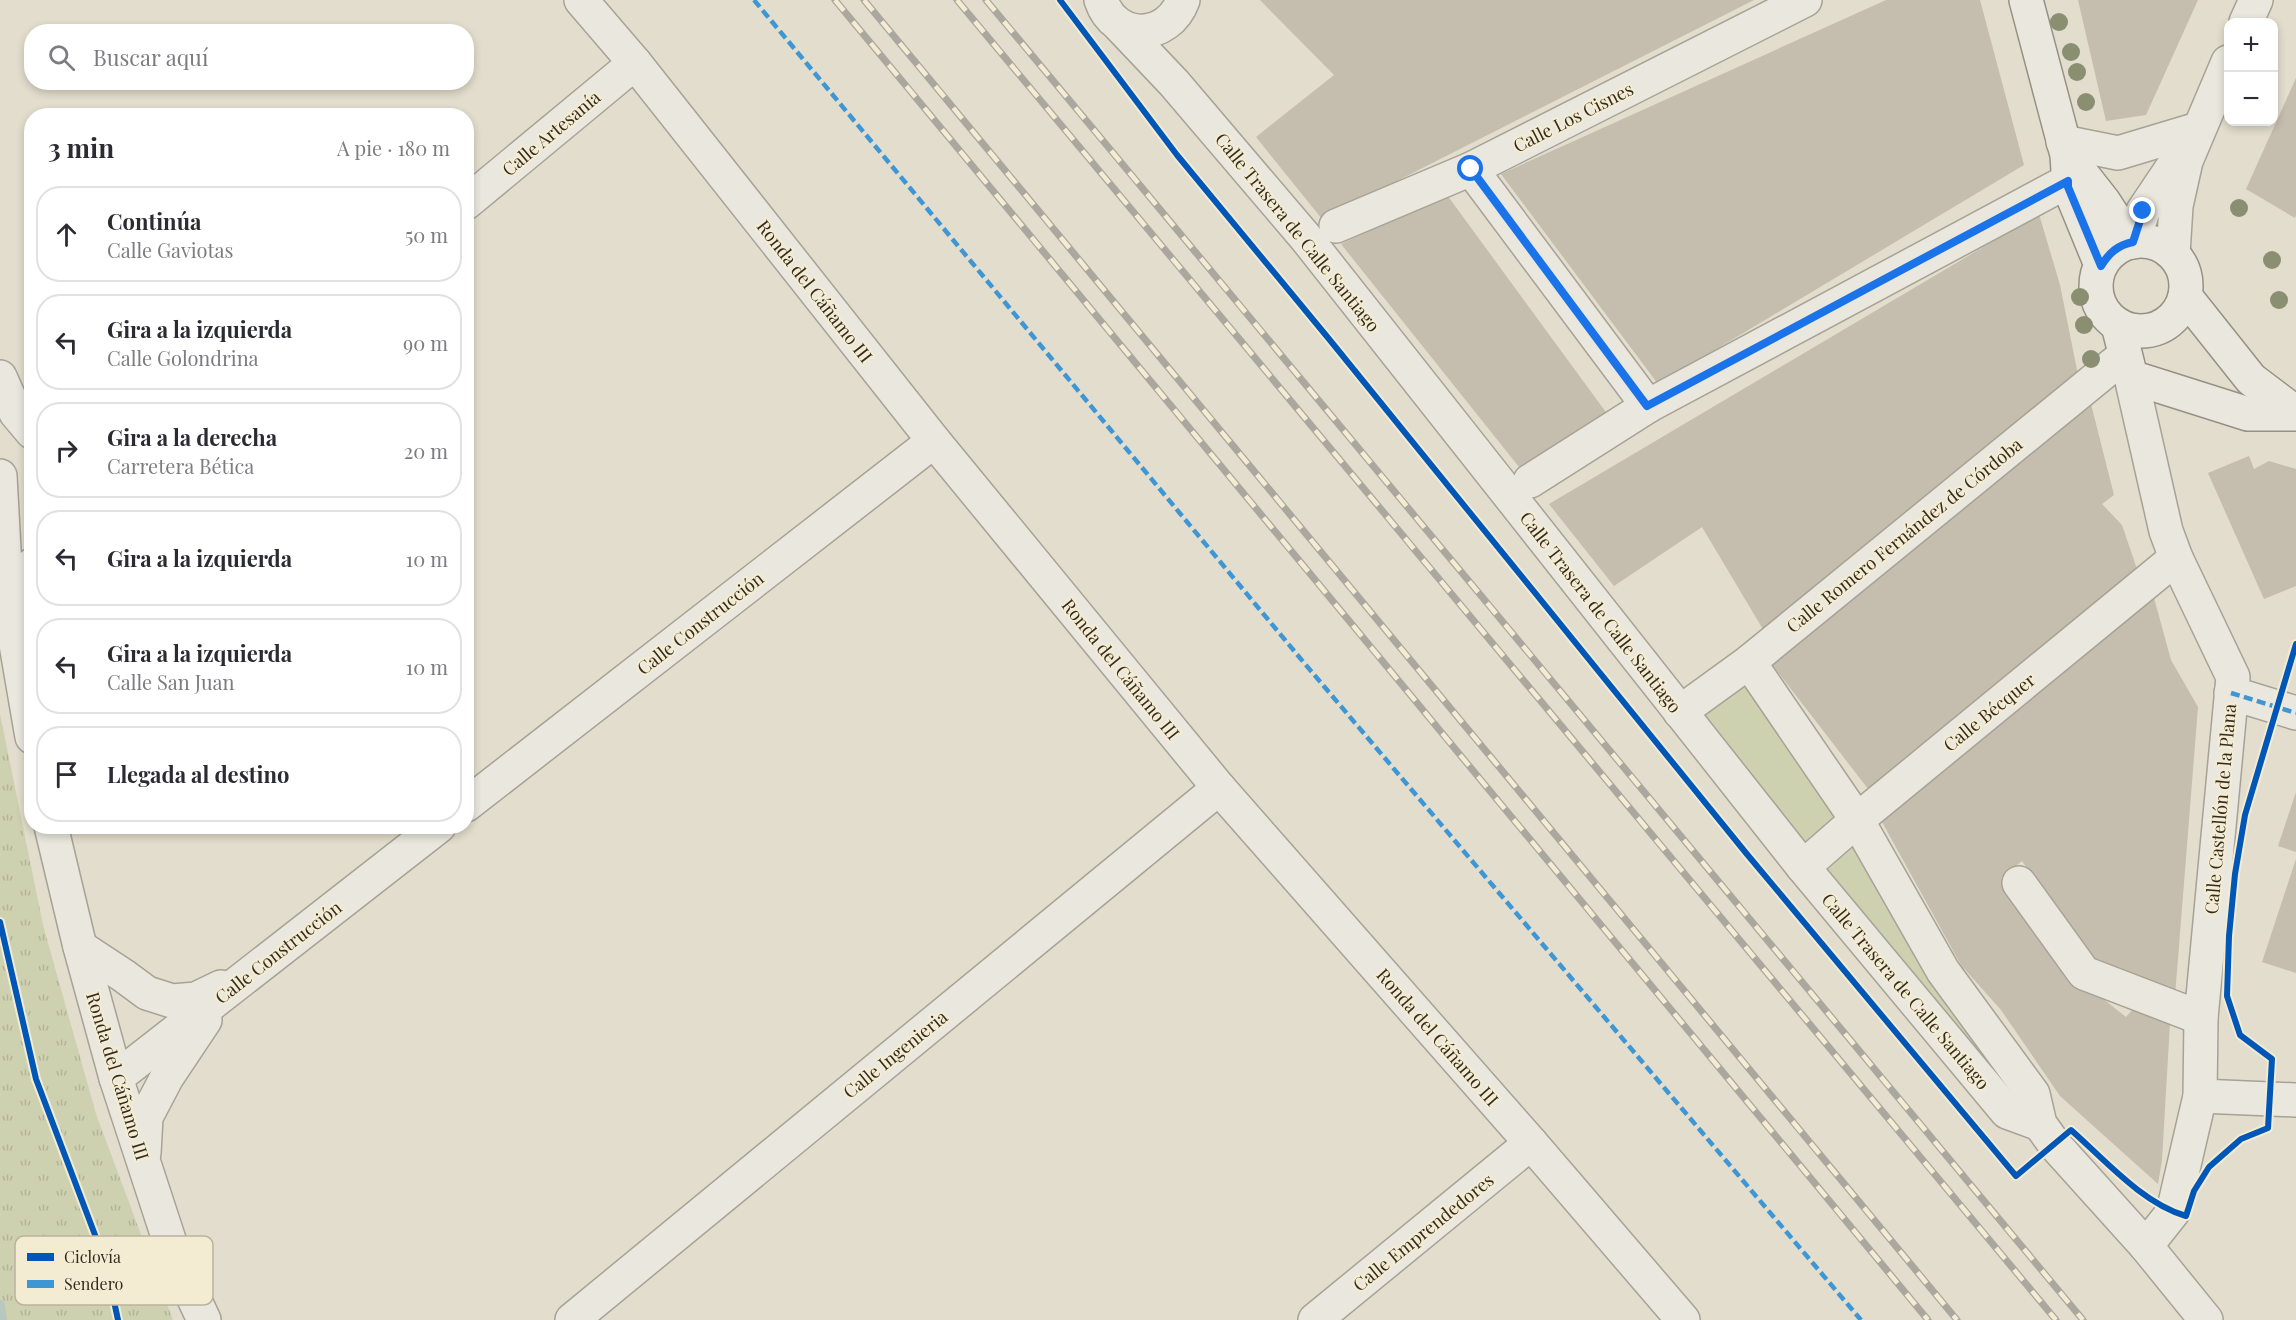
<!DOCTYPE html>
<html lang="es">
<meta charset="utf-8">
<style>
:root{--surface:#fff;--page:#f7f7f7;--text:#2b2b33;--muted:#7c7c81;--line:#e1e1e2}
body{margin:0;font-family:"Playfair Display",serif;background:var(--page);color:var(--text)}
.controls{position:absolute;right:18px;top:18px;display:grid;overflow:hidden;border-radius:12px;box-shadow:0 3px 9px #0003}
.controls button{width:54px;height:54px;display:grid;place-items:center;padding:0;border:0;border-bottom:2px solid var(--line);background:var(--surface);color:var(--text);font:30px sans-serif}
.stop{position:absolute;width:18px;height:18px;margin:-14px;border:4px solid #1a73e8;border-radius:50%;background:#fff}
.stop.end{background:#1a73e8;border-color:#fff;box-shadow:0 2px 6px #0008}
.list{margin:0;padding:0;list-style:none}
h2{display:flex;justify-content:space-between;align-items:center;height:78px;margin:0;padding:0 24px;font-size:26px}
h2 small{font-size:20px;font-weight:400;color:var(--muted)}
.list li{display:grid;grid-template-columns:39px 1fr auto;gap:18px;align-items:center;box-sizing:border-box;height:96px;margin:0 12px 12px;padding:0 12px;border:2px solid var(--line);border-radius:24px}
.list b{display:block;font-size:22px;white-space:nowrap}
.list p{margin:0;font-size:20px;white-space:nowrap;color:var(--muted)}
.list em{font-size:20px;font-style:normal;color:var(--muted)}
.icon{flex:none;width:33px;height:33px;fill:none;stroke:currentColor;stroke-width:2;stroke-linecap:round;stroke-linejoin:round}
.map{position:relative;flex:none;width:2296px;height:1320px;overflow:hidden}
.search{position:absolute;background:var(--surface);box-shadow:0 3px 9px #0003;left:24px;top:24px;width:450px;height:66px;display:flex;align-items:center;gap:15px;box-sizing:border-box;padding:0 21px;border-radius:24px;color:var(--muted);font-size:22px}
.panel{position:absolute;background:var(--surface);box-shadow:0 3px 9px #0003;left:24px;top:108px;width:450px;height:726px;border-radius:24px}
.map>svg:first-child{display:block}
.green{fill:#ced1b0}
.park{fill:url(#park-tufts)}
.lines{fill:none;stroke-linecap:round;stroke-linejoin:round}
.stream{stroke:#b8c7bf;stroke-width:10}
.building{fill:#c5bdae}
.street-casing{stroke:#a7a296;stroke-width:36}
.secondary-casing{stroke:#979185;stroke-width:36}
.street{stroke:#eae7de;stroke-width:33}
.secondary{stroke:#eae7de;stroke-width:33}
.rail-casing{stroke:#aaa79e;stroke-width:7}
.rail{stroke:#f3ecd3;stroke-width:4.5;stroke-dasharray:14;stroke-linecap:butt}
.quiet{stroke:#3e96d5;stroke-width:4.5;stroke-dasharray:9 4.5;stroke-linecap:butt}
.cycleway-casing{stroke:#f3ecd3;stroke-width:10}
.cycleway{stroke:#0057b8;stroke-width:6}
.tree{fill:#8a8f71}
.route{stroke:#1a73e8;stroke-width:8}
.labels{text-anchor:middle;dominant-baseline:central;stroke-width:4.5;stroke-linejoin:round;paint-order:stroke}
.street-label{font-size:18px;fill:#352b1f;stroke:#f3ecd3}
.key{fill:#f3ecd3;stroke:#bab29d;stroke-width:1.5}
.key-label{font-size:16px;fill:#352b1f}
</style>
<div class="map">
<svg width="2296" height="1320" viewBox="0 0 2296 1320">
<defs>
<pattern id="park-tufts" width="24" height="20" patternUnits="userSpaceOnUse" patternTransform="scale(1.5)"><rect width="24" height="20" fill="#ced1b0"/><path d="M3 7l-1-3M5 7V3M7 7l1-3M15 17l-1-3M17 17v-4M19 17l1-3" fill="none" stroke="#b2b497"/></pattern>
</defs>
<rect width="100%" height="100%" fill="#e2ddcc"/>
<polygon class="green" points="1749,662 2033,1094 2007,1112 1680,712"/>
<polygon class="park" points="0,714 43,925 96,1114 173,1320 0,1320"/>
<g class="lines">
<polyline class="stream" points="0,1305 2,1320"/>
</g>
<g class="building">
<polygon points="1260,0 1754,0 1322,219 1256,137 1334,75"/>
<polygon points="1886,0 1980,0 2024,165 1658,384 1501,174"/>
<polygon points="2078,0 2198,0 2146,115 2106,121"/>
<polygon points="2296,78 2296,215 2295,218 2246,189"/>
<polygon points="1447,195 1608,415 1519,467 1341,244"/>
<polygon points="2039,214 2060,285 2078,375 1764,631 1702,527 1614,586 1549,504"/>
<polygon points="2091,404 2114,495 2102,504 2122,525 2138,572 1872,794 1770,662"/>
<polygon points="2249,456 2254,469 2269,461 2296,469 2296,586 2264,599 2208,473"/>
<polygon points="2154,598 2171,660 2198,707 2175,996 2087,958 2022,861 2001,878 2078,979 2126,1017 2135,1007 2170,1023 2162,1160 2158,1184 2060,1096 2001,1010 1961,965 1882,822"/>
<polygon points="2296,792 2296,852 2278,846"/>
<polygon points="2296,859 2296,973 2262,962"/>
</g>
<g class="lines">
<g class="street-casing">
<g id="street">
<polyline points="581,0 635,63 934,441 1219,788 1531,1143 1683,1320"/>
<path d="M1101 0C1115 42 1168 41 1183 0"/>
<polyline points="2246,22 2256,0"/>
<polyline points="1119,25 1174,83 1306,238 1803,867 2007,1112 2040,1124"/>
<polyline points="2063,142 2118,153 2198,129"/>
<polyline points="1471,169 1648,406"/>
<polyline points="466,203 635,63"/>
<polyline points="1336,226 1471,169 1805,0"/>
<polyline points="2133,242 2143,211 2182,153"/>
<polyline points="2173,254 2176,206 2186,161 2228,62"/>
<polyline points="0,377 16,413 32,432"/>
<polyline points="2131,377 2166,531 2176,558 2233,677 2201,1018 2200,1096 2173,1212 2146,1246"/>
<polyline points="0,476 6,586 32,737"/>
<polyline points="1530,481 1648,406 2068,181"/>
<polyline points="6,586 32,565"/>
<polyline points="1749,662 1857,820 1943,971 2033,1094 2040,1124 2055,1145 2146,1246 2206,1320"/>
<polyline points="2231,693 2296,713"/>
<polyline points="1680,712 1749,662 2125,355"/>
<polyline points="466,805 934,441"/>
<polyline points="51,826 80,947 116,1078 175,1258 204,1320"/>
<polyline points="1803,867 1857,820 2176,558"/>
<polyline points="2019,883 2084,973 2201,1018"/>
<polyline points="80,947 124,976 147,993 172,1001 196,999 221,987"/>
<polyline points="116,1078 439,826"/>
<polyline points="2200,1096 2296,1100"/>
<polyline points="144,1153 146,1117 167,1077 205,1020"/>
<polyline points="572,1320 1219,788"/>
<polyline points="1315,1320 1531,1143"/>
</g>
</g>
<g class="secondary-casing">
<g id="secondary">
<polyline points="2026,0 2067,155 2069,187 2101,265"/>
<polyline points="2068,156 2104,202 2130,242"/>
<circle cx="2141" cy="286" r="45"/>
<polyline points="2185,296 2251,379 2296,413"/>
<polyline points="2118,325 2131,377 2248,414 2296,414"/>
</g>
</g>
<use href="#street" class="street"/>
<use href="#secondary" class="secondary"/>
<g class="rail-casing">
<g id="rail">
<polyline points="835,0 1928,1320"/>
<polyline points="864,0 1957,1320"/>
<polyline points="957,0 2056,1320"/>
<polyline points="986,0 2083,1320"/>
</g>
</g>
<use href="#rail" class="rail"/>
<g class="quiet">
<polyline points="754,0 1300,658 1861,1320"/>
<polyline points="2231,693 2296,713"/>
</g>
<g class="cycleway-casing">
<g id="cycleway">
<path d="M1060 0 1177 155 1329 339 1746 853 2016 1176 2071 1130C2105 1160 2142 1203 2186 1216L2194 1191 2209 1167 2241 1139 2268 1128 2272 1059 2240 1035 2227 996 2229 936 2235 874 2245 815 2296 644"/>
<polyline points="0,922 36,1079 106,1264 118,1320"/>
</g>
</g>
<use href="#cycleway" class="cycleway"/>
</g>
<g class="tree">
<circle cx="2059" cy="22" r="9"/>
<circle cx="2071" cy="52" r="9"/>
<circle cx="2077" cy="72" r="9"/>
<circle cx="2086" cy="102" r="9"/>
<circle cx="2239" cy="208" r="9"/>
<circle cx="2272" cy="260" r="9"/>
<circle cx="2080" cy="297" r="9"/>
<circle cx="2279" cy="300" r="9"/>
<circle cx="2084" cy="325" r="9"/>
<circle cx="2091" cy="359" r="9"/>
</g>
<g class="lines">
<path class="route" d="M1471 169 1647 406 2068 181V187L2101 266C2109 253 2118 245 2133 242L2143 211"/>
</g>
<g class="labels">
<g class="street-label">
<text transform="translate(1573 117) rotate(-27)">Calle Los Cisnes</text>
<text transform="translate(551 133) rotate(-40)">Calle Artesanía</text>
<text transform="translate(1298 232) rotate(51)">Calle Trasera de Calle Santiago</text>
<text transform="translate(815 291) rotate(52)">Ronda del Cáñamo III</text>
<text transform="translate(1904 535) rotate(-39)">Calle Romero Fernández de Córdoba</text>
<text transform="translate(1601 612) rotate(52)">Calle Trasera de Calle Santiago</text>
<text transform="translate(700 623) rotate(-38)">Calle Construcción</text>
<text transform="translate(1121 669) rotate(51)">Ronda del Cáñamo III</text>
<text transform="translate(1989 712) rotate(-39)">Calle Bécquer</text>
<text transform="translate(2220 809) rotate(-85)">Calle Castellón de la Plana</text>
<text transform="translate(278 952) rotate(-38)">Calle Construcción</text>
<text transform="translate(1906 991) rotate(50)">Calle Trasera de Calle Santiago</text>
<text transform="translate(1438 1037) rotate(49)">Ronda del Cáñamo III</text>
<text transform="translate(895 1054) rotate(-39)">Calle Ingenieria</text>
<text transform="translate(118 1076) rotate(73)">Ronda del Cáñamo III</text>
<text transform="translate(1423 1232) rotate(-39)">Calle Emprendedores</text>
</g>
</g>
<rect x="15" y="1236" width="198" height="69" rx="9" class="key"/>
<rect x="27" y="1253" width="27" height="8" fill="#0057b8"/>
<rect x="27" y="1280" width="27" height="8" fill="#3e96d5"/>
<g class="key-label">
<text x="64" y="1263">Ciclovía</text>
<text x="64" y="1290">Sendero</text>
</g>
</svg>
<div class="controls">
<button>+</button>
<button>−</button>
</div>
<div class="stop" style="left:1471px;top:169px"></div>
<div class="stop end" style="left:2143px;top:211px"></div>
<div class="search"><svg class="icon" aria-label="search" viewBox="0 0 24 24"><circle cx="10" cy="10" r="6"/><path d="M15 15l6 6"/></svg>Buscar aquí</div>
<section class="panel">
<h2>3 min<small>A pie · 180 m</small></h2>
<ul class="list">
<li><svg class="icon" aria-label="ahead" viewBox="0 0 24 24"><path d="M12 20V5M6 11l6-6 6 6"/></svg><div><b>Continúa</b><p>Calle Gaviotas</p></div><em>50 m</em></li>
<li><svg class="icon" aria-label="left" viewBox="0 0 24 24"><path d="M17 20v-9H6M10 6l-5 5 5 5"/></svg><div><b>Gira a la izquierda</b><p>Calle Golondrina</p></div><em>90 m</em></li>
<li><svg class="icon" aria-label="right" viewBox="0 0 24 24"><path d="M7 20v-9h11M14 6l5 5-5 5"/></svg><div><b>Gira a la derecha</b><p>Carretera Bética</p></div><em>20 m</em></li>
<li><svg class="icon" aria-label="left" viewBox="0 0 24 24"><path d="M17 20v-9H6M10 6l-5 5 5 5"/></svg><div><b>Gira a la izquierda</b></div><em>10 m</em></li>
<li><svg class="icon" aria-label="left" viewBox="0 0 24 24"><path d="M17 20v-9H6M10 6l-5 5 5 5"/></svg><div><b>Gira a la izquierda</b><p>Calle San Juan</p></div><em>10 m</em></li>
<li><svg class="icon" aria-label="arrive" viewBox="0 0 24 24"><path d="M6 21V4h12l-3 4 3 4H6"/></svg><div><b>Llegada al destino</b></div></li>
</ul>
</section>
</div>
